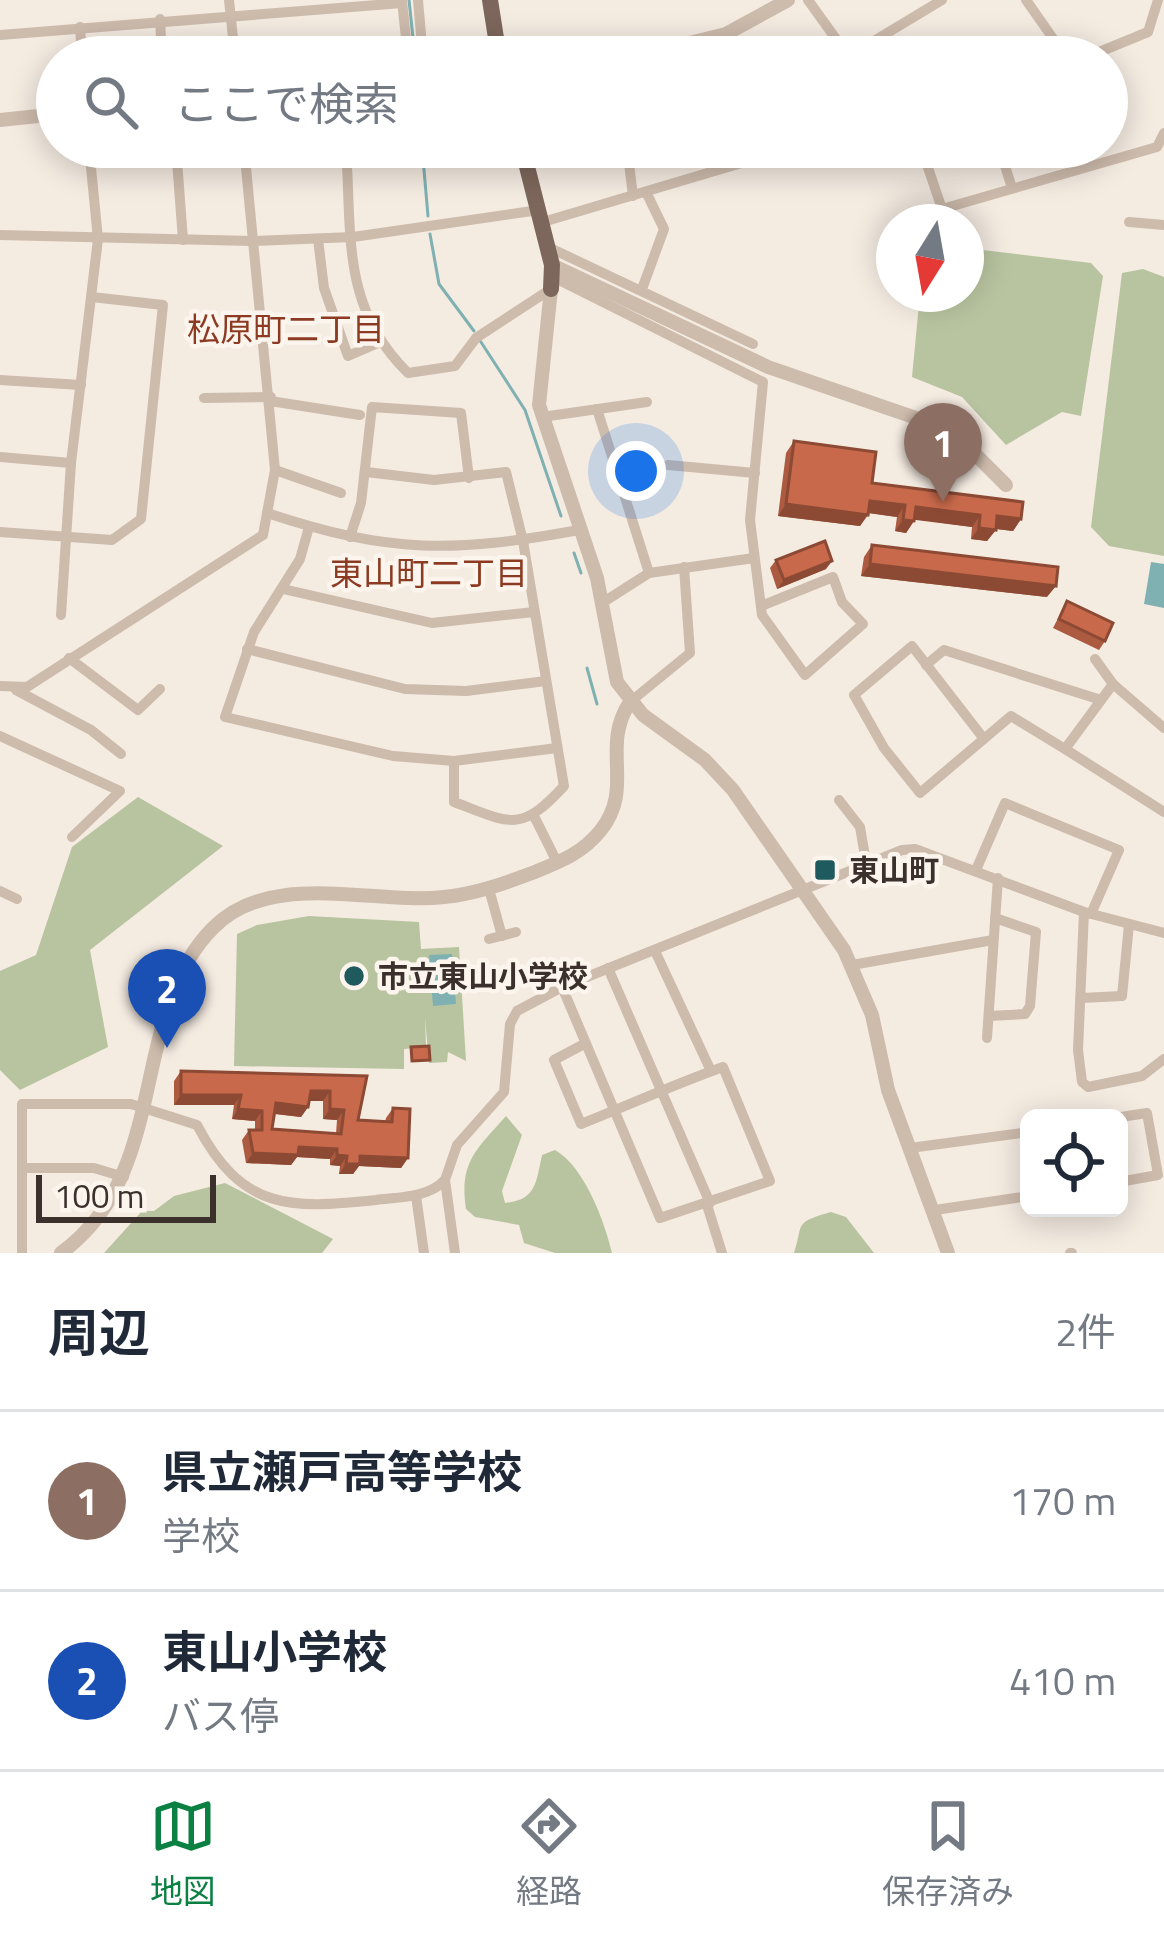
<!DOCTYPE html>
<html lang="ja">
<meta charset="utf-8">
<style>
:root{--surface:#fff;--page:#f2f2f3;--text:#1f2937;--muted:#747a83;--line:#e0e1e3;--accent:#0b8043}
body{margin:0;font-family:"Titillium Web","Noto Sans JP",sans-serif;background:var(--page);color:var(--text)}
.controls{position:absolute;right:36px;bottom:36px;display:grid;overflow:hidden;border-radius:18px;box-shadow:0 6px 30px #0003}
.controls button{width:108px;height:108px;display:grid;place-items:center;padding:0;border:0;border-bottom:3px solid var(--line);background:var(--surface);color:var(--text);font:60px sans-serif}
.compass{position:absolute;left:876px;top:204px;width:108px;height:108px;border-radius:50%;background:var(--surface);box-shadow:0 6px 30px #0003;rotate:191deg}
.scale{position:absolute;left:36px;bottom:30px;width:180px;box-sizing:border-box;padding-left:12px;border:6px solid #3b302b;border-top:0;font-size:33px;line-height:42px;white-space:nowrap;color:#3b302b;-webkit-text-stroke:9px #fbf5ee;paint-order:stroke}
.you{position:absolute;left:636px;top:471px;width:42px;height:42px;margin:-30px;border:9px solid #fff;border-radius:50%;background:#1a73e8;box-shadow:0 0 0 18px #1a73e833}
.badge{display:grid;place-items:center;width:78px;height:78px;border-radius:50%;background:var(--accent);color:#fff;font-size:39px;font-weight:700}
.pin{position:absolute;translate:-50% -99px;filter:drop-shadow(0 3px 6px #0008)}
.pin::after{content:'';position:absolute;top:63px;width:42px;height:36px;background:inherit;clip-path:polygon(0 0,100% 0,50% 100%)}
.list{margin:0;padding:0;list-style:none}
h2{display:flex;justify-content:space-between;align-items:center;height:156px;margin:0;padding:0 48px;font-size:51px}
h2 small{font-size:39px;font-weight:400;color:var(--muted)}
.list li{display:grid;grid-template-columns:78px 1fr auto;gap:36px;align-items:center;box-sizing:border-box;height:180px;padding:0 48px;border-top:3px solid var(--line)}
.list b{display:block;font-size:45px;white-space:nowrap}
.list p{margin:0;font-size:39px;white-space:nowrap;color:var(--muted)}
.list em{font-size:39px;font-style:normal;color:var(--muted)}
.icon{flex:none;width:66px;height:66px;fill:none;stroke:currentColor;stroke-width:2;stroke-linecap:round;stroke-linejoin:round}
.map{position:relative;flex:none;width:1164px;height:1253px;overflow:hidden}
.search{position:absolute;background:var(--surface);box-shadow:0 6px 30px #0003;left:36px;right:36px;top:36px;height:132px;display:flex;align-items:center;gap:30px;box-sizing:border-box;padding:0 42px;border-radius:66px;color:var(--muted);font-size:45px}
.sheet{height:516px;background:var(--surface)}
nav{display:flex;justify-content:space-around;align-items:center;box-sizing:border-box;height:168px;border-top:3px solid var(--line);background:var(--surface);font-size:33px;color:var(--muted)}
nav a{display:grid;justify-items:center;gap:6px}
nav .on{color:var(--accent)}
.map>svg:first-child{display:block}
.green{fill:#b8c4a0}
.water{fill:#7fb0b2}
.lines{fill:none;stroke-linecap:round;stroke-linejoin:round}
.stream{stroke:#7fb0b2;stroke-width:3}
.minor{stroke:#cdbbac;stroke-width:10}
.tertiary{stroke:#cdbbac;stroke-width:14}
.primary{stroke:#7d675c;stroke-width:16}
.wall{fill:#ac5a40;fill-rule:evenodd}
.shaded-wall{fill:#8c4a34}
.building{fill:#c8694b;stroke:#8c4a34;stroke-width:3;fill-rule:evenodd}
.poi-dot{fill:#1f5a5e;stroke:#fbf5ee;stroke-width:4.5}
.labels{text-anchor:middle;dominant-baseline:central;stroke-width:9;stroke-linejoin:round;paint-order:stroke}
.poi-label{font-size:30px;font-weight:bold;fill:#3b302b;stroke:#fbf5ee;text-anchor:start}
.neighbourhood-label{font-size:33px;fill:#8c3b22;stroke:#fbf5ee}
</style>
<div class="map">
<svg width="1164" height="1253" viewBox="0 0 1164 1253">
<rect width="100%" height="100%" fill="#f4ebe1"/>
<g class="green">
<polygon points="966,248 1091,263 1103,276 1081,416 1062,412 1006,445 962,397 912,377 920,294 966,294"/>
<polygon points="1143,269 1164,277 1164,556 1109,546 1091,527 1122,273"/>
<polygon points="138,797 223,846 90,950 108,1047 20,1090 0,1070 0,971 36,955 72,847"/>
<polygon points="309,916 419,922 421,949 459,947 466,1061 448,1052 447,1062 429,1063 425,1018 426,1047 404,1049 404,1069 234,1066 237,934 257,925"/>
<path d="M506 1116 522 1135 502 1191 505 1203C536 1200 536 1183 542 1155L555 1150C585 1167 605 1223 612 1253H555L524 1243 519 1225 475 1217 466 1209C459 1162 476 1150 506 1116Z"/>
<polygon points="225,1183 333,1239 322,1253 104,1253 142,1211 154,1211 174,1196"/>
<path d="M831 1212 846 1217 874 1253H794C804 1224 792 1223 831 1212Z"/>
</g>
<g class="water">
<polygon points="1151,562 1164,564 1164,608 1144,604"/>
<polygon points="452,954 456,1004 433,1006 429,955"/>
</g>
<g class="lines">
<g class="stream">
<polyline points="409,0 415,57"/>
<polyline points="422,147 428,216"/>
<polyline points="430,234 439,284 474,331"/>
<polyline points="479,339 525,410 561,516"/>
<polyline points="574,553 581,573"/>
<polyline points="587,668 597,704"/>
</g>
<g class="minor">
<polyline points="229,0 235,57"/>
<polyline points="418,0 423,57"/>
<polyline points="808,0 849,57"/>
<polyline points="1026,0 1066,57"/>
<polyline points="402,1 408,57"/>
<polyline points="160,19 162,57"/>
<polyline points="80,27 82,57"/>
<polyline points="726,34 732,57"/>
<polyline points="0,35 402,3"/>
<polyline points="849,56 942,0"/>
<polyline points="1087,57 1148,32 1158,0"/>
<polyline points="176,147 183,240"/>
<path d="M346 147C352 234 341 308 408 373L455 366 476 338 551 289"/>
<polyline points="627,147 633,196"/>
<polyline points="921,147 942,209 1157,147 1164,133"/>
<polyline points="999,147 1012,188"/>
<polyline points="907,221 942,209"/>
<polyline points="543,222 795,147"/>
<polyline points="1129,222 1164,225"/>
<polyline points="0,235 252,241 353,237 539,210"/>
<polyline points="318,239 324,288 348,356 378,343"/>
<polyline points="548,247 753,344"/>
<polyline points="553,277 763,382 750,520 762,615 805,675 863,624 842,602 833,577 761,606"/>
<polyline points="642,289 664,229 646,192"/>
<polyline points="0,380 81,385"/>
<polyline points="204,398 271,397"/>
<polyline points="270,401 360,415"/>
<polyline points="597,409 649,573"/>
<polyline points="542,417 647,402"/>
<polyline points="0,457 71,463"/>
<polyline points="668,465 755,473"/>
<polyline points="275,470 341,493"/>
<path d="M366 472 434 480 506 472 523 541 564 786C520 834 510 823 454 802V761"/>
<path d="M267 513C391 554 453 553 579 530"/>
<polyline points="309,527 300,559 254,632 225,717 393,756 454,761 557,748"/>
<polyline points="0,532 112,540 141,519 163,305 92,297"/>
<polyline points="350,537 361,503 372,407 461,413 469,478"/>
<polyline points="283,589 432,623 534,612"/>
<polyline points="602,603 649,573 754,558"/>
<polyline points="61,615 71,463 98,239 89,147"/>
<polyline points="247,649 405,689 466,691 546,681"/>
<polyline points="69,658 138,710 160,689"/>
<polyline points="1095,659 1113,684 1164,728"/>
<polyline points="926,665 944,650 1101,700"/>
<polyline points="1113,684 1065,749 1164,812"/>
<polyline points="0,686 27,687 263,535 275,470 244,147"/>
<polyline points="16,690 91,730 121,754"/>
<polyline points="630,702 690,653 684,567"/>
<polyline points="0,736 120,791 72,837"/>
<polyline points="984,739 912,646 854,695 884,748 920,793 1011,716 1065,749"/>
<polyline points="839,800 860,827 866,862"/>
<polyline points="535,818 558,864"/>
<polyline points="976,870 1005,803 1119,850 1091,914"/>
<polyline points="489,889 502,936"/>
<polyline points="0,891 17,899"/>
<polyline points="1084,912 1078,1050 1082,1082 1088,1087 1142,1076 1164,1059"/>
<polyline points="489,939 516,932"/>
<polyline points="655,951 711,1071"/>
<polyline points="852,965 993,940"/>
<polyline points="608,968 710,1203"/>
<path d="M562 987 660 1218 770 1181 723 1067C675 1084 629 1105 581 1124L554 1060 586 1043"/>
<polyline points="1081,998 1122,996 1129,925"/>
<polyline points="989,1016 1025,1014 1030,1006 1036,932 995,918"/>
<polyline points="987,1038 998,878"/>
<polyline points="1114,1118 1147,1113 1158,1175 1119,1182"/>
<polyline points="910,1148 1029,1132"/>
<polyline points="22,1168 94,1168 124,1177"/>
<polyline points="416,1196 424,1253"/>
<polyline points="707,1205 722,1253"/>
<polyline points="935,1210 1029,1196"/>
<path d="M22 1253V1104H131L197 1125C242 1211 290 1209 376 1200 399 1197 428 1198 445 1180"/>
<polyline points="455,1253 445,1180 457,1145 504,1092 510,1024 517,1011 562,987 902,850 915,849 1084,912 1164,933"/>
<polyline points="1070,1253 1072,1253"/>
</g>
<g class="tertiary">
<polyline points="632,57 726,34 788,0"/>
<polyline points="0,120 57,114"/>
<polyline points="552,265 768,367 951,430 1006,485"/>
<polyline points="551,289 539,405 597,578 617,682 643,715 705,760 733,790 844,950 872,1015 888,1090 948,1253"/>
<path d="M61 1253C172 1173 128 1013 213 928 271 869 372 905 444 897 475 894 503 884 532 873 559 862 582 854 601 830 635 787 600 747 630 702"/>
</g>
<g class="primary">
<polyline points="490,0 499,57"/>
<polyline points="522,147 552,265 551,289"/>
</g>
</g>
<g class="wall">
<polygon points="794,441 872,483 1021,519 1013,531 996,529 987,541 971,539 972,527 915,519 906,533 895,531 897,517 868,513 860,526 778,516 786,453"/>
<polygon points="872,545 1047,597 861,576 864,557"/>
<polygon points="776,560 826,569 777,589 770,568"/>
<polygon points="1067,601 1105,641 1099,650 1053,628"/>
<path d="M181 1071 367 1076 358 1120 385 1122 386 1118 393 1108 408 1158 401 1168 359 1166 353 1174H339L340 1166 330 1165V1159L297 1157 291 1165 246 1163 242 1140 249 1130H255V1121L232 1119 234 1105H174V1081ZM309 1101H323V1119L337 1120 336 1134 272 1129 274 1114 301 1117 308 1107Z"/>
</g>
<g class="shaded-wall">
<polygon points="870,501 905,505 897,517 862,512"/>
<polygon points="786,504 868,515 860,526 778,516"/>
<polygon points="916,507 980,515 972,527 908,519"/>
<polygon points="997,516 1021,519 1013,531 989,528"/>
<polygon points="903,520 914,521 906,533 895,531"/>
<polygon points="979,528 996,530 987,541 971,539"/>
<polygon points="832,561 826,569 777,589 784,580"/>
<polygon points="870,564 1056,586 1047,597 861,576"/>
<polygon points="311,1091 330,1091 323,1101 304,1101"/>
<polygon points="181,1095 241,1095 234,1105 174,1105"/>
<polygon points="276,1103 308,1107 301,1117 269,1113"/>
<polygon points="238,1109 262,1111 255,1121 232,1119"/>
<polygon points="330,1109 344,1110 337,1120 323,1119"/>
<polygon points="299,1147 337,1149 330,1159 297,1157 291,1165 246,1163 253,1153"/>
<polygon points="337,1155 347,1156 340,1166 330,1165"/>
<polygon points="360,1156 408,1158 401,1168 359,1166 353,1174 339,1174 346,1164"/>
</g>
<g class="building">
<polygon points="794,441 876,452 872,483 1023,502 1021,519 997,516 996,530 979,528 980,515 916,507 914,521 903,520 905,505 870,501 868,515 786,504"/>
<polygon points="825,541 832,561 784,580 776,560"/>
<polygon points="872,545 1058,567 1056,586 870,564"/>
<polygon points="1067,601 1113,623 1105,641 1059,619"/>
<polygon points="429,1046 430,1060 412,1061 411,1047"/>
<path d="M181 1071 367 1076 358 1120 392 1122 393 1108 410 1109 408 1158 360 1156V1164H346L347 1156 337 1155V1149L299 1147 298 1155 253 1153 249 1130H262V1111L238 1109 241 1095H181ZM311 1091H330V1109L344 1110 341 1134 272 1129 276 1103 308 1107Z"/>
</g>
<g class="poi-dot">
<rect x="813" y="858" width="24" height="24" rx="6"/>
<circle cx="354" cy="976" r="12"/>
</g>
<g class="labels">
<g class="poi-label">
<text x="849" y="870">東山町</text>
<text x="378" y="976">市立東山小学校</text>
</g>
<g class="neighbourhood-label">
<text x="286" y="329">松原町二丁目</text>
<text x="429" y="573">東山町二丁目</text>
</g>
</g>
</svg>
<div class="controls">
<button><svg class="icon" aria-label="locate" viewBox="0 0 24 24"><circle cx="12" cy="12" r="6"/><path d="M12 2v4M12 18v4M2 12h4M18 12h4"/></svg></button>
</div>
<svg class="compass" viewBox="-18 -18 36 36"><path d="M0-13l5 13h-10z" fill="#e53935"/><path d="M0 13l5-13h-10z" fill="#747a83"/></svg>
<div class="scale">100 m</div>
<div class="you"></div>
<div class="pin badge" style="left:943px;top:502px;background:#8d6e63">1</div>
<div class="pin badge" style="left:167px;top:1048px;background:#1a4fb4">2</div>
<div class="search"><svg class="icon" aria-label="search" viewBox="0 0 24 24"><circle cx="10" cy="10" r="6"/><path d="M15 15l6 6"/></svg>ここで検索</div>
</div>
<section class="sheet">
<h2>周辺<small>2件</small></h2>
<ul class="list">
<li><span class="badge" style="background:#8d6e63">1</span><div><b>県立瀬戸高等学校</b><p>学校</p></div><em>170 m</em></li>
<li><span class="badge" style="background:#1a4fb4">2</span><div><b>東山小学校</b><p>バス停</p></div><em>410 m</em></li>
</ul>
</section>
<nav>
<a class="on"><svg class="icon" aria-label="map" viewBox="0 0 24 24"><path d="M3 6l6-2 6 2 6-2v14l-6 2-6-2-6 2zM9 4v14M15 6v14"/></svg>地図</a>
<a><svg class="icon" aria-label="directions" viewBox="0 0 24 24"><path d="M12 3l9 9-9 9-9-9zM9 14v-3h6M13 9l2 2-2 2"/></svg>経路</a>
<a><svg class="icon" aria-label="saved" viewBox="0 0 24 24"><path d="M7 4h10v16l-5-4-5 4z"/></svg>保存済み</a>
</nav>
